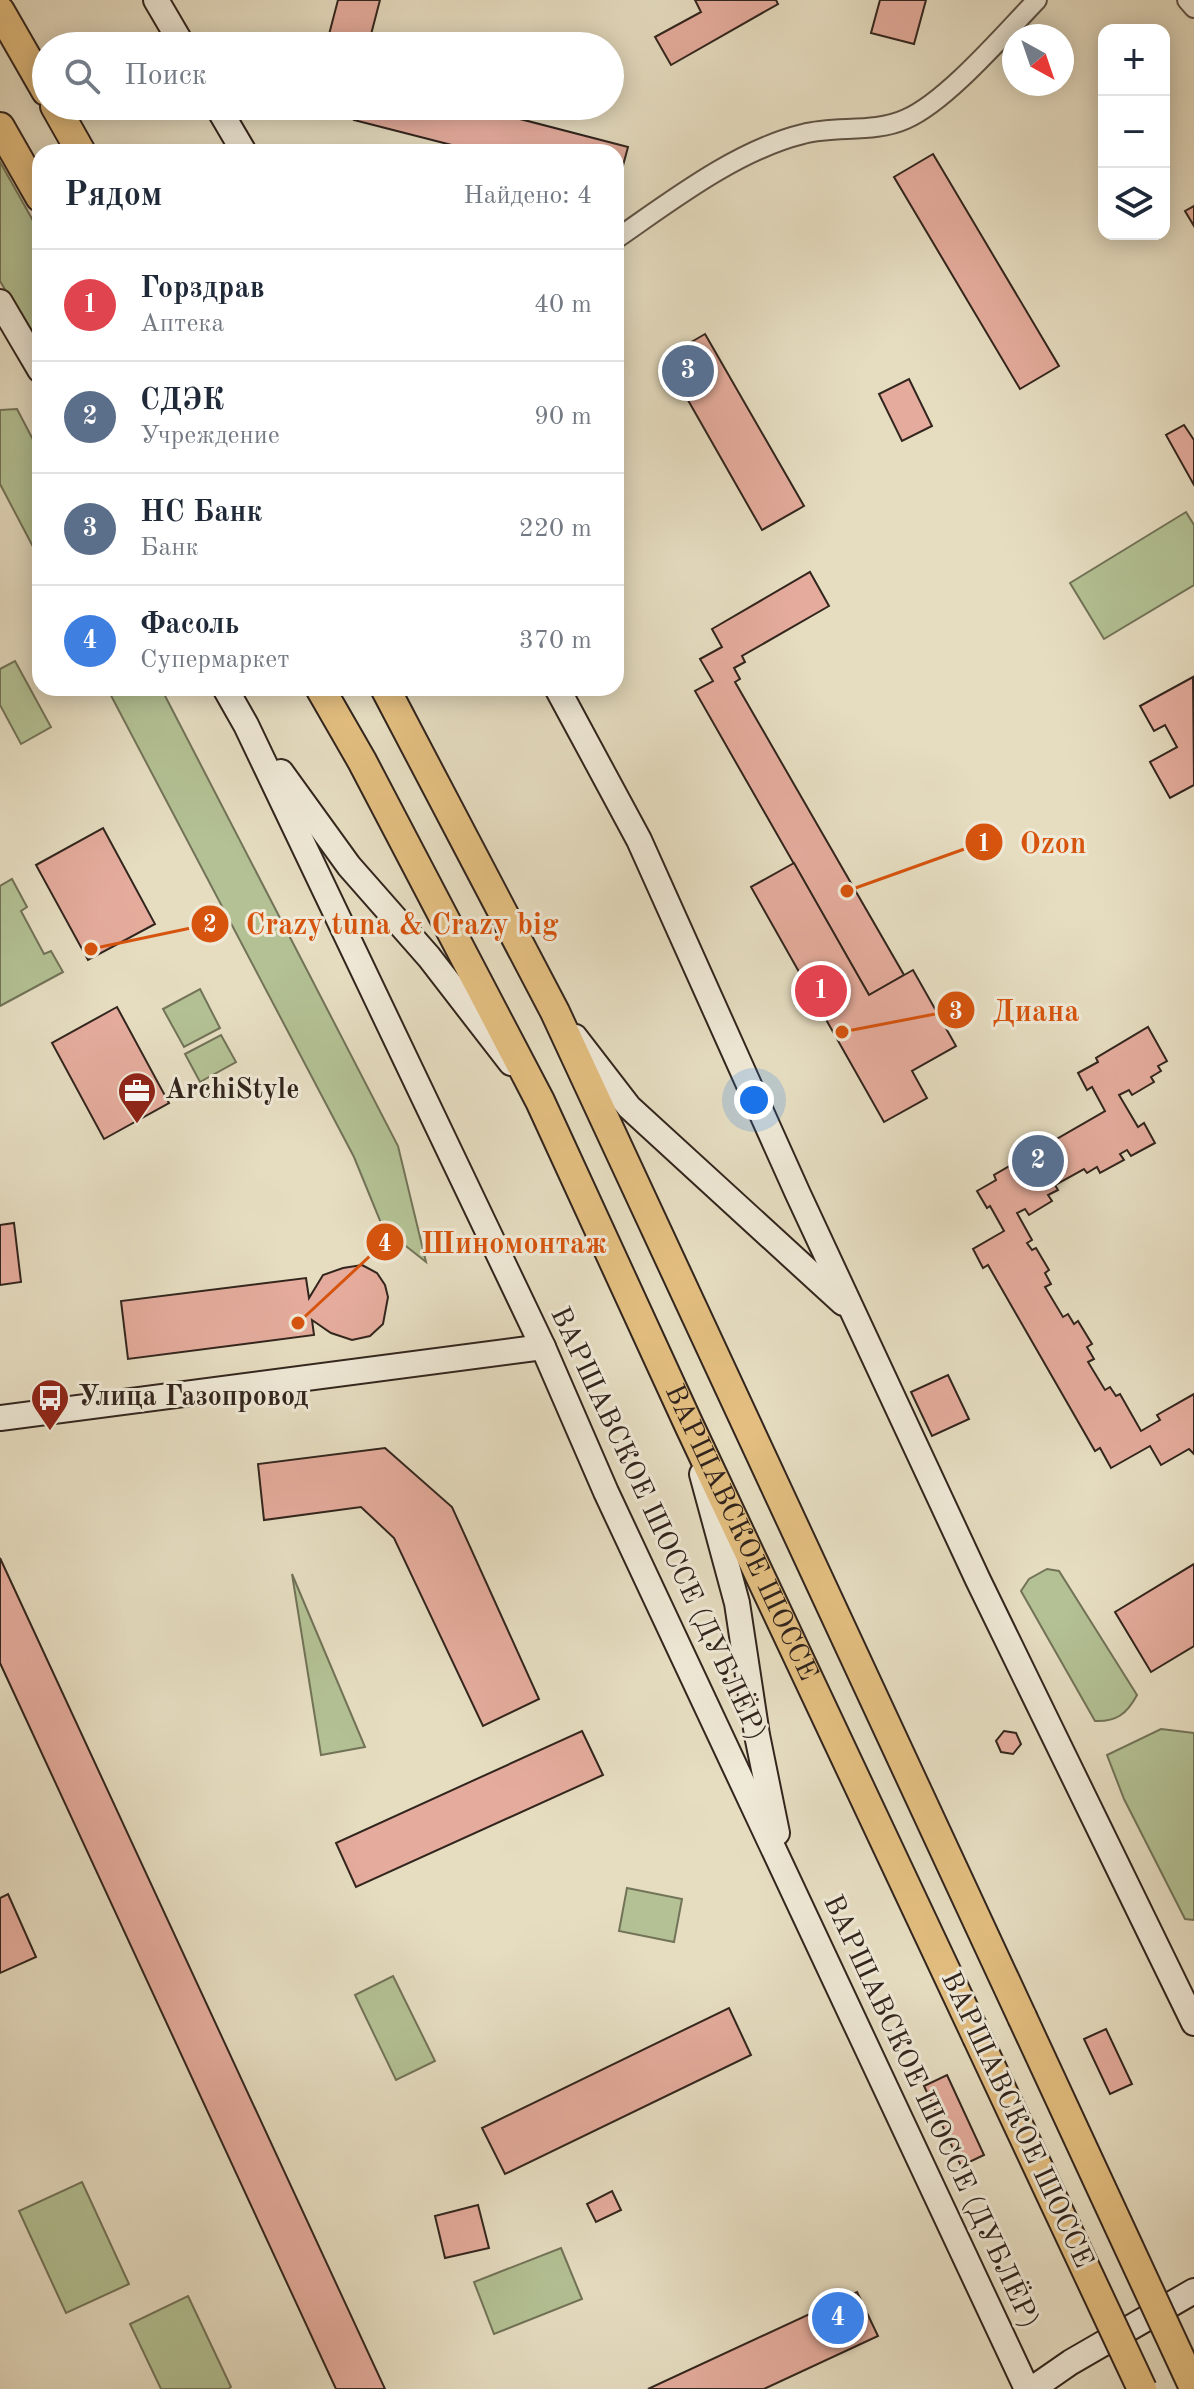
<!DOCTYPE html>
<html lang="ru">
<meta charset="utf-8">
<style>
:root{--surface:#fff;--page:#f6f6f7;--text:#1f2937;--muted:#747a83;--line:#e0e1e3;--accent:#8f2418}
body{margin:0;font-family:"Old Standard TT",serif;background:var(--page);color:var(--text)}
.controls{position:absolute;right:24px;top:24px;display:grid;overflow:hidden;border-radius:16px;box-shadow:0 4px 20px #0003}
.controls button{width:72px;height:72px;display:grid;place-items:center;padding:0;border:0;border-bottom:2px solid var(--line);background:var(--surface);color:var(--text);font:40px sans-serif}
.compass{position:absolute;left:1002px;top:24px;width:72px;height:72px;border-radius:50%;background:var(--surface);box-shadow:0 4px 20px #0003;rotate:140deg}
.you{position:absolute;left:754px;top:1100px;width:28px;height:28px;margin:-20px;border:6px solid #fff;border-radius:50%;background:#1a73e8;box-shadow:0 0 0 12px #1a73e833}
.badge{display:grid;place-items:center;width:52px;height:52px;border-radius:50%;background:var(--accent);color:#fff;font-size:26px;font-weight:700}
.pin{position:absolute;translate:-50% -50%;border:4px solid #fff;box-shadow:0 2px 8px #0006}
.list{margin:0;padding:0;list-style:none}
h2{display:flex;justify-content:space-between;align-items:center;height:104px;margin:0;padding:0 32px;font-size:34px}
h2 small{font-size:26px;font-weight:400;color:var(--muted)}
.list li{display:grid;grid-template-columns:52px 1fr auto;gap:24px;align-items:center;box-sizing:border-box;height:112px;padding:0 32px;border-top:2px solid var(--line)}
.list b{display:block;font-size:30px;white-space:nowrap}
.list p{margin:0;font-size:26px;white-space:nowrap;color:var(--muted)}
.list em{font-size:26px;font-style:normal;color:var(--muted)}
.icon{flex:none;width:44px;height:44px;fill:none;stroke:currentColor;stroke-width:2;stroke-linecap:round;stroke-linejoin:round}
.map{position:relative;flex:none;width:1194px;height:2389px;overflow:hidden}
.search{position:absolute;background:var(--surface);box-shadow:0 4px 20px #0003;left:32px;top:32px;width:592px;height:88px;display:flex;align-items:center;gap:20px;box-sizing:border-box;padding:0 28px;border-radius:44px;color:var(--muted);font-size:30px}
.panel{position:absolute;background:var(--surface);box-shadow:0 4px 20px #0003;left:32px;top:144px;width:592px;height:552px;border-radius:24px}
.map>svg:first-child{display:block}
.green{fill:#b3c194;stroke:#727358;stroke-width:2}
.building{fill:#e5ac9d;stroke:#32251d;stroke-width:2}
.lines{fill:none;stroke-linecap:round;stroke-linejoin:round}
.street-casing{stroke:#5f5346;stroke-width:22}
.secondary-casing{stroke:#32251d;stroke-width:28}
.primary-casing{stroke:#32251d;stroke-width:32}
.street{stroke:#efe9d7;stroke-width:18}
.secondary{stroke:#efe9d7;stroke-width:24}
.primary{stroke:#e3be80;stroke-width:28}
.primary-bridge-casing{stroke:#32251d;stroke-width:32;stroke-linecap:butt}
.primary-bridge{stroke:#e3be80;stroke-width:28}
.labels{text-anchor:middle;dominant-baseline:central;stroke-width:6;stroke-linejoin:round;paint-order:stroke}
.poi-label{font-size:28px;font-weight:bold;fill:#32251d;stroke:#efe9d7;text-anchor:start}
.street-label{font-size:28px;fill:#32251d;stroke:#efe9d7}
.leader{fill:none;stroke:#d6540e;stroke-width:3}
.callout-dot{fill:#d6540e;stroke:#efe9d7;stroke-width:3}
.mark-label{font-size:24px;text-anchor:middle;font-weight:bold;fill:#fff}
.callout-label{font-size:30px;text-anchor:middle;font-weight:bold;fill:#d6540e;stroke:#efe9d7;stroke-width:6;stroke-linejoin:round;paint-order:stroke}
</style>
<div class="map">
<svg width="1194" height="2389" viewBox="0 0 1194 2389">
<rect width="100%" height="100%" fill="#e6ddc1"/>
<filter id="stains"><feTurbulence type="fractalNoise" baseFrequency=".0025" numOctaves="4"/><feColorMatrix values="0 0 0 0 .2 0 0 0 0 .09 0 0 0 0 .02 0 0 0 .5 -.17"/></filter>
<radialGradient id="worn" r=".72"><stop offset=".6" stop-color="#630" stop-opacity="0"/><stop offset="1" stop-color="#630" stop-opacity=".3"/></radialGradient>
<g class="green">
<polygon points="0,162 40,233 40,350 0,281"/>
<polygon points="17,409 40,453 40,560 0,484 0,410"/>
<polygon points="1186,512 1194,525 1194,585 1104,639 1070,583"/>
<polygon points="15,661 51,727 21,744 0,705 0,669"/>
<polygon points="107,688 161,688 398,1146 426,1262 383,1228 354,1157"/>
<polygon points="12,879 27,907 21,911 44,954 51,951 63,972 0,1006 0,886"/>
<polygon points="200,989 220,1028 184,1047 163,1009"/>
<polygon points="221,1035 236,1062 200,1082 185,1054"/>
<path d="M1047 1569 1059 1571 1137 1695C1127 1714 1116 1722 1095 1721L1021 1591 1029 1579Z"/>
<polygon points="292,1574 365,1747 321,1755"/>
<polygon points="1161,1729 1194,1733 1194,1920 1185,1919 1124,1799 1107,1755"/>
<polygon points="627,1888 682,1899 674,1942 619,1931"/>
<polygon points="393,1976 435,2061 396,2080 355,1995"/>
<polygon points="82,2182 129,2284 66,2313 19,2211"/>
<polygon points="561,2248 582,2299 494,2334 474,2282"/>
<polygon points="188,2296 231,2387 228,2389 161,2389 130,2324"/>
</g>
<g class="building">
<polygon points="338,0 380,0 368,46 326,46"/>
<polygon points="695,0 776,0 778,4 671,65 655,37 701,12"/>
<polygon points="880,0 926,0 914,44 871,33"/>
<polygon points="358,106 470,106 628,147 617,188 616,152 479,152 354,120"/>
<polygon points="933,154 1059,366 1020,389 894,177"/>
<polygon points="1194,206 1194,226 1185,211"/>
<polygon points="705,334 804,506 762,530 664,358"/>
<polygon points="909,379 932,426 902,441 879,394"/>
<polygon points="1184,425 1194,440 1194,485 1166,435"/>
<polygon points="810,572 829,606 742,656 745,662 734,668 740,679 735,682 904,975 869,995 695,691 713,681 700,659 722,647 712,629"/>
<polygon points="1193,677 1194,785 1170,798 1150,762 1177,747 1165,725 1154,731 1140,706"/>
<polygon points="103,828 155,924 88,960 36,865"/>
<polygon points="794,863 869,995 913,970 956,1046 912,1071 927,1098 884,1122 751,887"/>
<polygon points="117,1007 169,1103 104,1139 52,1043"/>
<polygon points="1148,1027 1167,1061 1158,1066 1161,1071 1151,1077 1154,1082 1132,1095 1129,1090 1119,1095 1138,1127 1144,1123 1155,1143 1131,1156 1127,1150 1120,1154 1124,1160 1100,1173 1097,1167 1087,1173 1084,1169 1055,1185 1058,1190 1048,1195 1052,1201 1029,1215 1025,1209 1017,1213 1032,1240 1027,1243 1032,1250 1036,1248 1049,1270 1045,1273 1051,1284 1045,1287 1063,1317 1068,1314 1074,1324 1078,1321 1092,1344 1087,1347 1094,1359 1088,1362 1105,1390 1110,1387 1116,1396 1120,1394 1141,1431 1160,1420 1157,1415 1194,1394 1194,1454 1189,1449 1161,1465 1150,1446 1111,1468 1100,1448 1095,1451 988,1265 983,1268 973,1249 1004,1231 990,1206 987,1208 977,1191 996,1180 994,1175 1105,1111 1092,1087 1087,1090 1078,1073 1098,1062 1096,1058"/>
<polygon points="14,1223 21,1282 0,1285 0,1225"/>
<polygon points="362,1265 377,1273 385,1285 388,1297 383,1324 370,1336 352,1340 331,1333 312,1320 314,1335 128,1359 121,1301 306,1278 309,1298 323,1275 343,1268"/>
<polygon points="948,1375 969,1419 932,1436 911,1392"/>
<polygon points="385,1448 452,1507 539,1699 483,1726 394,1538 361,1507 264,1520 258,1464"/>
<polygon points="0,1558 385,2389 336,2389 0,1663"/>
<polygon points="1194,1564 1194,1646 1151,1672 1115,1612"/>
<polygon points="582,1731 603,1775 356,1887 336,1843"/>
<polygon points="1004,1731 1016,1733 1021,1744 1013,1754 1001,1752 996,1741"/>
<polygon points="8,1894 36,1957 0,1973 0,1898"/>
<polygon points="729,2008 751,2055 505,2174 482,2128"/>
<polygon points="1106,2029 1132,2084 1110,2094 1084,2039"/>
<polygon points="947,2075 984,2155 961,2166 924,2086"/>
<polygon points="612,2191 621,2210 596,2222 587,2204"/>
<polygon points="478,2205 489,2248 445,2258 435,2216"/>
<polygon points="857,2292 878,2336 764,2389 648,2389"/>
</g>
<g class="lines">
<g class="street-casing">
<g id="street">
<polyline points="1187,0 1194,8"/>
<path d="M616 239C671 201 737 150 803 134 836 125 873 134 906 119 947 101 1004 34 1037 0"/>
</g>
</g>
<g class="secondary-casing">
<g id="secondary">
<polyline points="156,0 183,46"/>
<polyline points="217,106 244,152"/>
<polyline points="0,302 40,370"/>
<polyline points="225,688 246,725 543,1347 606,1492 1027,2389"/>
<polyline points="557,688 639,840 798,1194 978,1580 1194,2023"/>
<polyline points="281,772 349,866 429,957 511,1063"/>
<polyline points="575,1037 629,1107 843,1303"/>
<polyline points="0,1418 543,1347"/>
<polyline points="702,1474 737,1603 757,1735 777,1833"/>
<polyline points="1032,2389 1071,2362 1194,2291"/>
</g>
</g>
<g class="primary-casing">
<g id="primary">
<polyline points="0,11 46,91"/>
<polyline points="55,106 81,152"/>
<polyline points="0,127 40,197"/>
<path id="s1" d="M320 688 362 761 540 1101 689 1425 977 2037"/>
<polyline points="385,688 555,1012 1022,2017"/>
</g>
</g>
<use href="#street" class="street"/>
<use href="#secondary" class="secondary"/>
<use href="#primary" class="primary"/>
<g class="primary-bridge-casing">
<g id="primary-bridge">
<polyline points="1022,2017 1194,2388"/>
<polyline points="977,2037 1142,2389"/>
</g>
</g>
<use href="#primary-bridge" class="primary-bridge"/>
</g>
<defs>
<g id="office-pin" transform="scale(2)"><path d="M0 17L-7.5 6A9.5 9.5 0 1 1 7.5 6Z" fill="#8f2418" stroke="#efe9d7"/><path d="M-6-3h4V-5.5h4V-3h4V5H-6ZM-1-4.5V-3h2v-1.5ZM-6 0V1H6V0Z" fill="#fff"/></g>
<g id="bus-pin" transform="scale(2)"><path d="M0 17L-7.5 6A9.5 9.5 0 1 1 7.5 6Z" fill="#8f2418" stroke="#efe9d7"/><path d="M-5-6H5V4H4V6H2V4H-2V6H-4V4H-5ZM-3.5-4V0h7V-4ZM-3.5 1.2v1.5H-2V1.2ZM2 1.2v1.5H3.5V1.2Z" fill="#fff"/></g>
</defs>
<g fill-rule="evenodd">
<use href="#office-pin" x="137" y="1091"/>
<use href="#bus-pin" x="50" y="1398"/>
</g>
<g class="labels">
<g class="poi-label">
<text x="165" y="1091">ArchiStyle</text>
<text x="78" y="1398">Улица Газопровод</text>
</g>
<g class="street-label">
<text transform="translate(657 1524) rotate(65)">ВАРШАВСКОЕ ШОССЕ (ДУБЛЁР)</text>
<text stroke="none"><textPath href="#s1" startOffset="944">ВАРШАВСКОЕ ШОССЕ</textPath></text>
<text transform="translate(930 2112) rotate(65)">ВАРШАВСКОЕ ШОССЕ (ДУБЛЁР)</text>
<text transform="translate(1016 2120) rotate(65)">ВАРШАВСКОЕ ШОССЕ</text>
</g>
</g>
<path class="leader" d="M847 891L984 842M91 949L210 924M842 1032L956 1010M298 1323L385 1242"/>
<g class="callout-dot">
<circle cx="847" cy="891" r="8"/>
<circle cx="91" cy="949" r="8"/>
<circle cx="842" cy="1032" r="8"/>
<circle cx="298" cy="1323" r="8"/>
<circle cx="984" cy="842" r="20"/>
<circle cx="210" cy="924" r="20"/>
<circle cx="956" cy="1010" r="20"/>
<circle cx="385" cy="1242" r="20"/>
</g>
<g class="mark-label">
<text x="984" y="851">1</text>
<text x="210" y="932">2</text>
<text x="956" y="1019">3</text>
<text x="385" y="1251">4</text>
</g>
<g class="callout-label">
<text x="1053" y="853">Ozon</text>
<text x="402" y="934">Crazy tuna &amp; Crazy big</text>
<text x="1036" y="1021">Диана</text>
<text x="514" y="1253">Шиномонтаж</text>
</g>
<rect width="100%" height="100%" filter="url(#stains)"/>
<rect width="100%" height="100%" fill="url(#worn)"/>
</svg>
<div class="controls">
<button>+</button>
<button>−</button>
<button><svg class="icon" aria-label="layers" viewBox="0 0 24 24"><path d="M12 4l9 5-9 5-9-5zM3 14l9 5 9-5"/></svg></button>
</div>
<svg class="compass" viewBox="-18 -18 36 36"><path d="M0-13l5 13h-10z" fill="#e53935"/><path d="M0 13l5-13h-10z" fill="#747a83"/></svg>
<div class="you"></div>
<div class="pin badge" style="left:821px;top:991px;background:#e0444e">1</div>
<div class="pin badge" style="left:1038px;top:1161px;background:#5c6f8a">2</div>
<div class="pin badge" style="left:688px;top:371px;background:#5c6f8a">3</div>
<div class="pin badge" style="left:838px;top:2318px;background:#3f7fe0">4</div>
<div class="search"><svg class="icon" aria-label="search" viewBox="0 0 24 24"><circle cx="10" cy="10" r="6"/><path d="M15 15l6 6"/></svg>Поиск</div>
<section class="panel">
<h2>Рядом<small>Найдено: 4</small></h2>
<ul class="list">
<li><span class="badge" style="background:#e0444e">1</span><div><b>Горздрав</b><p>Аптека</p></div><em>40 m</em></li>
<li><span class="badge" style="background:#5c6f8a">2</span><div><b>СДЭК</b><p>Учреждение</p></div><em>90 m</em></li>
<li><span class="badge" style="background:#5c6f8a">3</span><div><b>НС Банк</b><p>Банк</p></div><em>220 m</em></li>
<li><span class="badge" style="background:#3f7fe0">4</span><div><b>Фасоль</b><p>Супермаркет</p></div><em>370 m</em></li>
</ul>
</section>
</div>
